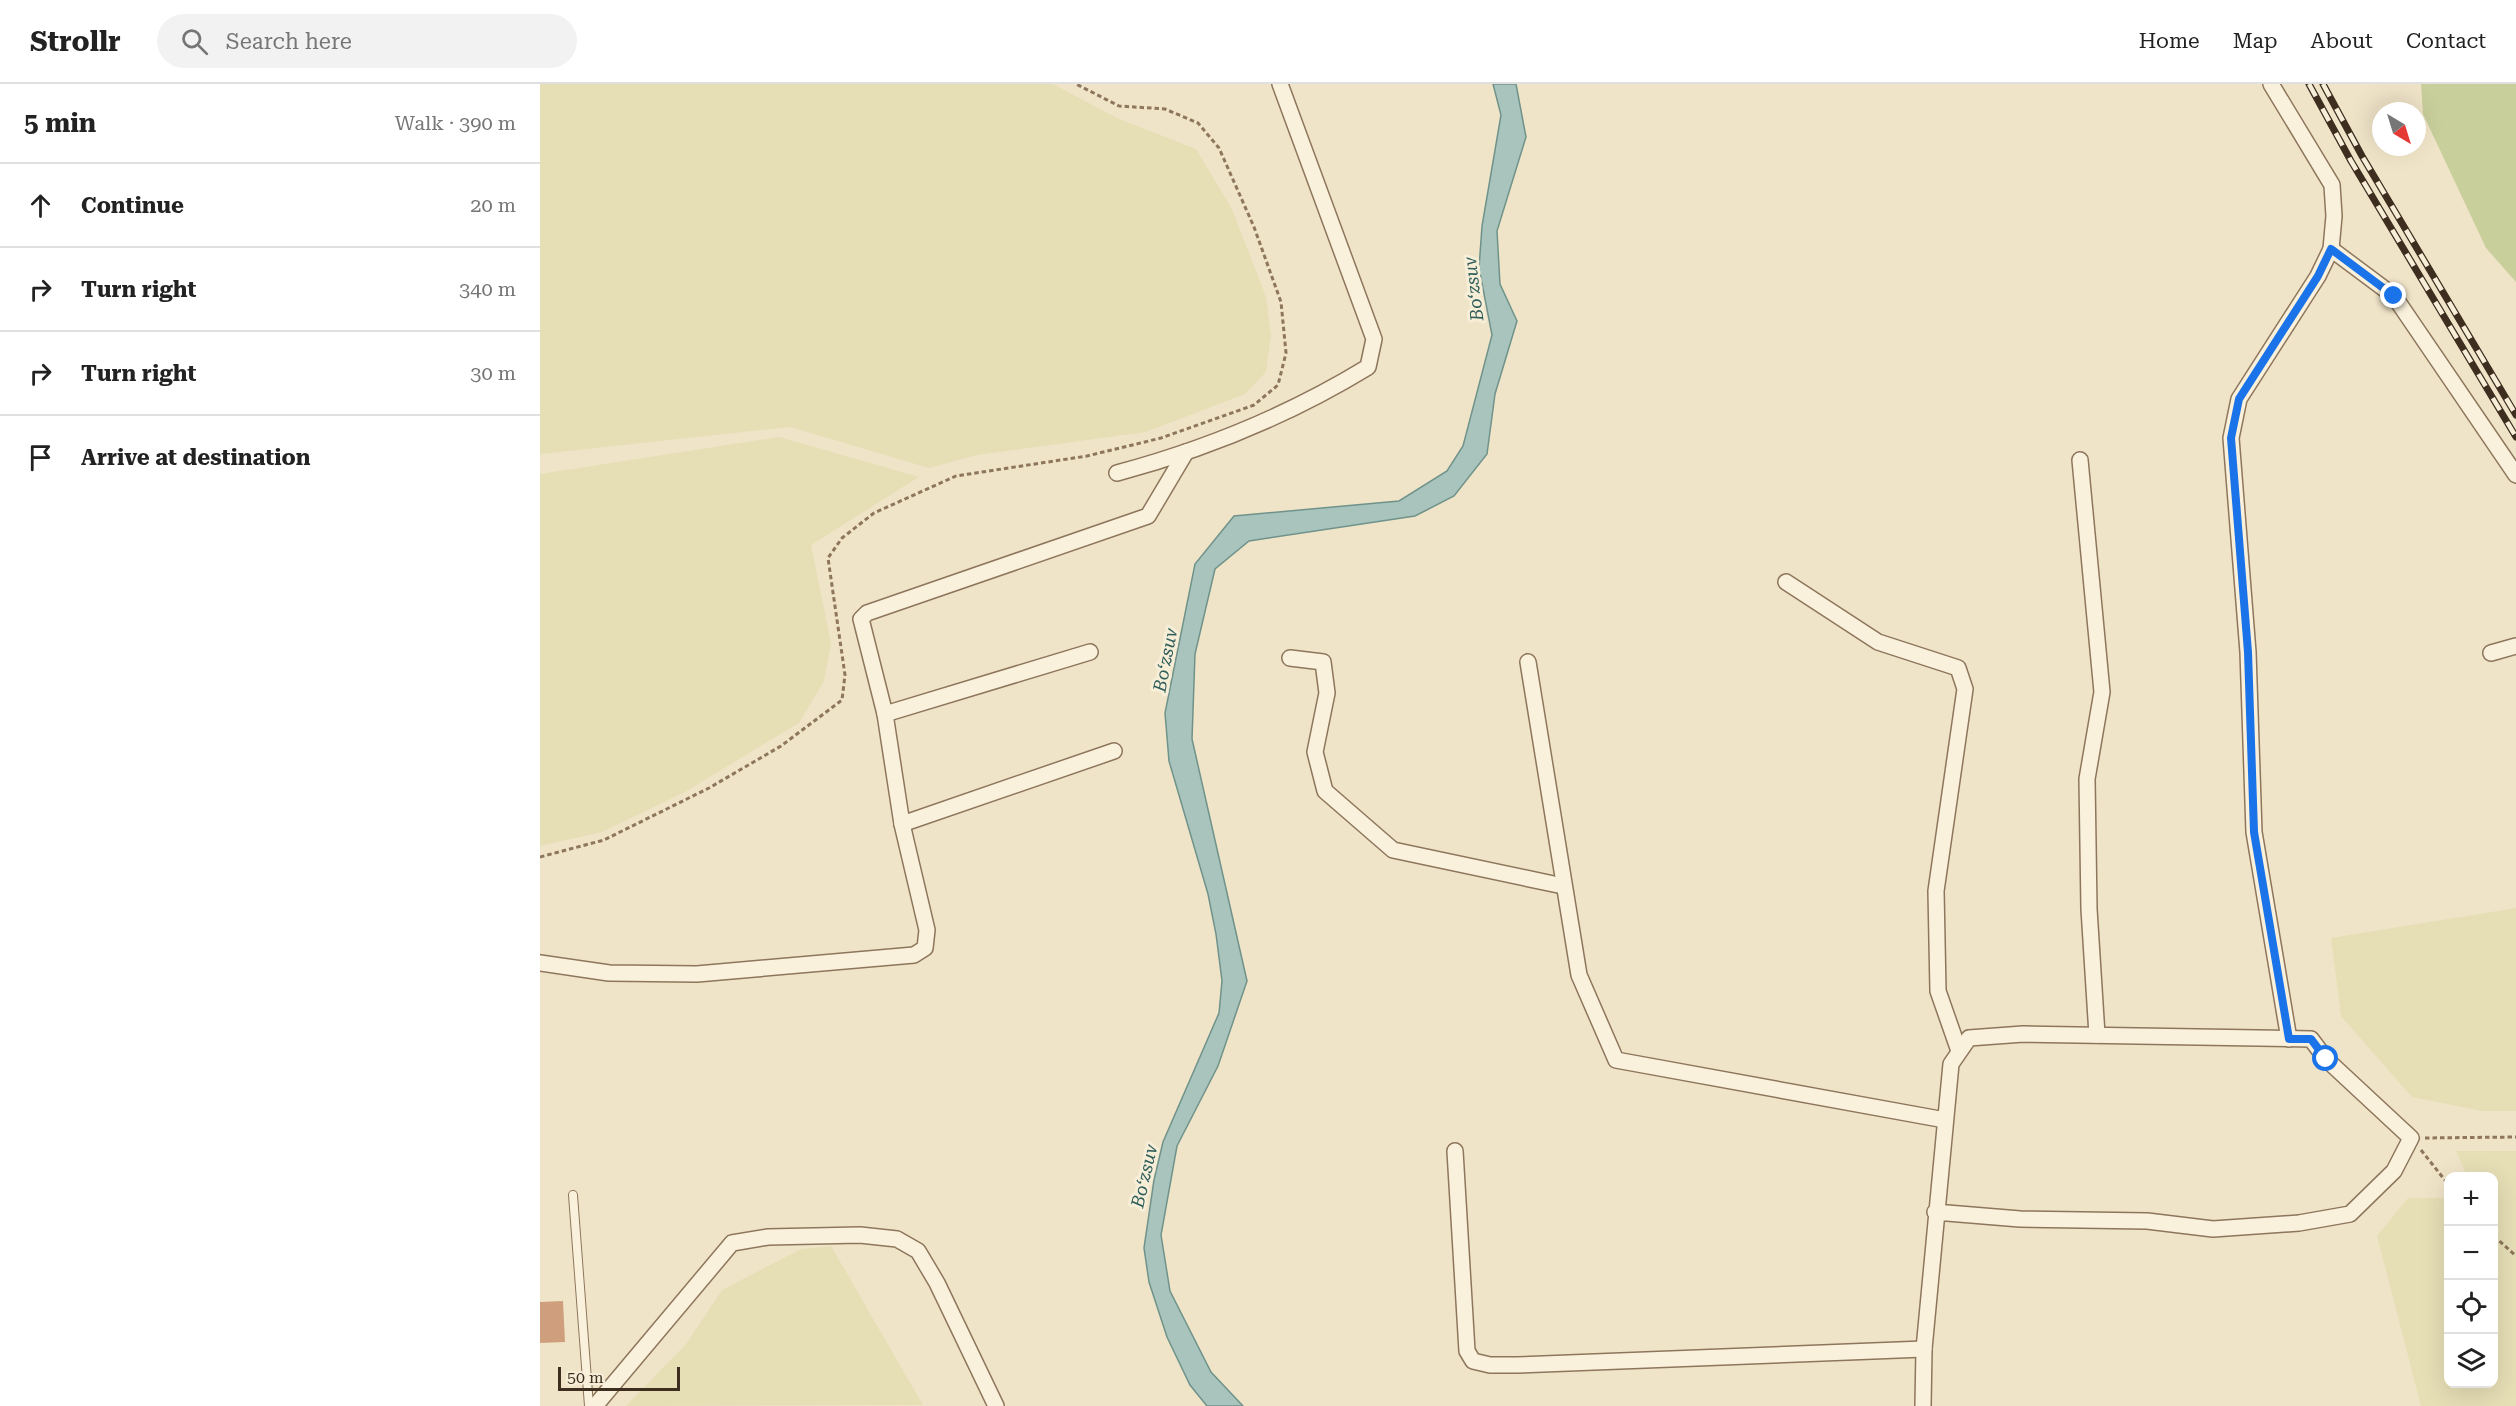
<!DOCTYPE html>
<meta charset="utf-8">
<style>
:root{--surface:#fff;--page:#f2f2f2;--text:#222;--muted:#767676;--line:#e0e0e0}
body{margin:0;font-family:"Roboto Serif",serif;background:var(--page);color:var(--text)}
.controls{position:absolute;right:18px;bottom:18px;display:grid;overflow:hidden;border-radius:12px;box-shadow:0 6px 24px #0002}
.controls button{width:54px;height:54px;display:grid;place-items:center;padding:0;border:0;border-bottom:2px solid var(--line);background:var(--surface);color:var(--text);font:30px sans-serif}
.compass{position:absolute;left:1832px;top:18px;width:54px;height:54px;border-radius:50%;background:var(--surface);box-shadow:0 6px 24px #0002;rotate:142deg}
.scale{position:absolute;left:18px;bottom:15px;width:122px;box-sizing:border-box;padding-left:6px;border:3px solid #3d2e20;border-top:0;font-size:16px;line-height:21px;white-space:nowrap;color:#3d2e20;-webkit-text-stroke:4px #f7eed8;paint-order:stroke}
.stop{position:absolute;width:18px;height:18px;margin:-14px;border:4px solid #1a73e8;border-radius:50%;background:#fff}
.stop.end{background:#1a73e8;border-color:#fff;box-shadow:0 2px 6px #0008}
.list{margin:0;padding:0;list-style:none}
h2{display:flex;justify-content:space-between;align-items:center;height:78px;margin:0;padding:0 24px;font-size:26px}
h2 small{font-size:20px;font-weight:400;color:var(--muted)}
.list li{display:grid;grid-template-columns:39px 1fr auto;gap:18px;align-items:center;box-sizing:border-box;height:84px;padding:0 24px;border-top:2px solid var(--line)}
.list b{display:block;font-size:22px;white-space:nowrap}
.list em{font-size:20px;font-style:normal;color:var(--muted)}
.icon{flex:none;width:33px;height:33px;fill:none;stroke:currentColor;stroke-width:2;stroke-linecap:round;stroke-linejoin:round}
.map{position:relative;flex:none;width:1976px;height:1322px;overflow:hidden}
header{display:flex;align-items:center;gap:36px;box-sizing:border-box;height:84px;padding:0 30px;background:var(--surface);border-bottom:2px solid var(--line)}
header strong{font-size:28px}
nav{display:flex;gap:33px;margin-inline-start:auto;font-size:21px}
.search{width:420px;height:54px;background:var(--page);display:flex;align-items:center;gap:15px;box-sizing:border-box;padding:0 21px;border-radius:33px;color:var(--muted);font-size:22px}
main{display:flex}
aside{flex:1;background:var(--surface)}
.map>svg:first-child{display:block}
.farmland{fill:#e6deb5}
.green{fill:#c9cf9b}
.water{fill:#a9c4bc;stroke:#6f938a;stroke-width:1.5}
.building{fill:#cf9f7d}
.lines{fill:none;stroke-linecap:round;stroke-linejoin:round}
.lane-casing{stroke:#8d765c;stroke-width:10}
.street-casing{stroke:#8d765c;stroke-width:18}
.path{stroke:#8d765c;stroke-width:3;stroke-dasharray:4.5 3;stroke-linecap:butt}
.lane{stroke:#faf1dc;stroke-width:8}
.street{stroke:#faf1dc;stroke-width:15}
.rail-casing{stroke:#3d2e20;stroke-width:7}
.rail{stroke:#f7eed8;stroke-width:4.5;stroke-dasharray:14;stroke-linecap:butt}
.route{stroke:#1a73e8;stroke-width:8}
.labels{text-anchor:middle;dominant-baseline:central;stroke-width:6;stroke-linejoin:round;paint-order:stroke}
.water-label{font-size:18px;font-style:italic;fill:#2f5d5a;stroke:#f7eed8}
</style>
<header>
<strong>Strollr</strong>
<div class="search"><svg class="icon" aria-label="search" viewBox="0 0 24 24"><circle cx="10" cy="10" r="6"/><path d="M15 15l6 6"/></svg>Search here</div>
<nav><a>Home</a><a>Map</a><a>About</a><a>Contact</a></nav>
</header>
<main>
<aside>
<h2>5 min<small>Walk · 390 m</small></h2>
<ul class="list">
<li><svg class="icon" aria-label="ahead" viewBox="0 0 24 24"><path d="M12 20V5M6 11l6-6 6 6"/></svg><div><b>Continue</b></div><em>20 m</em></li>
<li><svg class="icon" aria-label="right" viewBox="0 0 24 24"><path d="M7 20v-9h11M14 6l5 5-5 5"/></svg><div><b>Turn right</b></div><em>340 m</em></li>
<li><svg class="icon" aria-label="right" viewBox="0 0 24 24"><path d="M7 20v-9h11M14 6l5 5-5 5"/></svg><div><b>Turn right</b></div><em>30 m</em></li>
<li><svg class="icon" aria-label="arrive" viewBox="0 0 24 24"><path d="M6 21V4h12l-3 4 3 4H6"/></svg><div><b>Arrive at destination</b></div></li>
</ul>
</aside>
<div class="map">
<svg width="1976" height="1322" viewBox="0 0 1976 1322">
<rect width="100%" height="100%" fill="#f0e4c8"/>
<g class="farmland">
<polygon points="0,0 513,0 577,34 656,65 692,125 726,213 731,251 726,288 705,310 606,348 437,371 389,384 250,343 0,370"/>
<polygon points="239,353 379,393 271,461 291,559 284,597 259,639 143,709 62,748 0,762 0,390"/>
<polygon points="1976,824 1976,1027 1942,1027 1872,1013 1801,932 1791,854"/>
<polygon points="1916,1067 1976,1067 1976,1322 1881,1322 1837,1152 1868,1114 1908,1114 1908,1300 1954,1300 1954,1092 1927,1092"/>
<polygon points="291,1162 383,1321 86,1322 146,1260 182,1206 261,1165"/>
</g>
<polygon class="green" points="1881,0 1976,0 1976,198 1946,164 1883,30"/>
<polygon class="water" points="953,0 976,0 986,53 957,147 960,200 977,237 955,310 947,370 914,412 875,432 709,457 675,485 655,570 652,655 707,897 678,982 637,1062 621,1151 630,1207 671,1288 703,1322 667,1322 650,1301 627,1253 609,1198 604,1164 614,1096 623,1058 679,929 682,897 676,850 668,810 629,677 625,629 655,480 694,432 859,417 907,387 923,362 952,251 939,184 942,142 961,31"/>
<polygon class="building" points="23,1217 25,1258 0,1259 0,1218"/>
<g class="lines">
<g class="lane-casing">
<polyline id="lane" points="33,1111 49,1322"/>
</g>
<g class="street-casing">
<g id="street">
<polyline points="1731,0 1792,101 1794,132 1791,165 1778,192 1699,315 1691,354 1708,568 1714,748 1749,955"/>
<polyline points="1791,165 1854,212 1976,391"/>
<polyline points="1540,376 1562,608 1547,695 1549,825 1557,951"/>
<path d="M577 389C663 366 751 330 828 283L834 255 740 0"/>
<polyline points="1246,498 1338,558 1418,584 1425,605 1396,807 1398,907 1419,967"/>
<polyline points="1951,569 1976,562"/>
<polyline points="750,574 783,578 787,609 775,668 785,707 853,766 1023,802"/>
<polyline points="988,578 1039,891 1076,976 1405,1036"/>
<polyline points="345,630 550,568"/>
<polyline points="362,740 574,667"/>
<polyline points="0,879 69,889 157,890 374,871 385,864 387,846 362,740 345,630 321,535 327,529 608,432 646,368"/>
<polyline points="915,1067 927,1267 933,1277 950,1281 977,1281 1384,1265"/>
<polyline points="55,1322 192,1159 228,1153 320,1151 357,1155 378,1167 397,1199 456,1322"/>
<polyline points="1383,1322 1384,1265 1411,980 1429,954 1483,950 1771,955 1786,975 1871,1054 1854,1087 1810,1130 1759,1139 1673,1145 1607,1137 1480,1135 1395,1128"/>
</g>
</g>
<g class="path">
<polyline points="0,773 64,756 169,704 241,662 302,616 305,591 288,474 302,454 334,429 416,392 547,372 621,354 714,321 738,301 746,269 741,218 714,143 679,64 658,39 625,25 579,22 536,0"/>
<polyline points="1885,1054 1976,1053"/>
<polyline points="1881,1066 1908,1100"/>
<polyline points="1954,1152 1976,1172"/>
</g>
<use href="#lane" class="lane"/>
<use href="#street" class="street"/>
<g class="rail-casing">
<g id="rail">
<polyline points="1769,0 1811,77 1976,353"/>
<polyline points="1783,0 1822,72 1976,331"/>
</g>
</g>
<use href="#rail" class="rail"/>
</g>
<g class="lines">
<polyline class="route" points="1786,975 1771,955 1749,955 1714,748 1708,568 1691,354 1699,315 1778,192 1791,165 1854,212"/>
</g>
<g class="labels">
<g class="water-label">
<text transform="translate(933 205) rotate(-97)">Boʻzsuv</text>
<text transform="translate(625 576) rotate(-79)">Boʻzsuv</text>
<text transform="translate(604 1092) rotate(-77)">Boʻzsuv</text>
</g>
</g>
</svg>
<div class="controls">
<button>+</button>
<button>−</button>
<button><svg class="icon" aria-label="locate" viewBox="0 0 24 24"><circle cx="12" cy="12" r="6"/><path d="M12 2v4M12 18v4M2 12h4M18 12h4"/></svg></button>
<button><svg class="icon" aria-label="layers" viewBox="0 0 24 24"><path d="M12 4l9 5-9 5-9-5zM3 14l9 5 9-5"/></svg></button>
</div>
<svg class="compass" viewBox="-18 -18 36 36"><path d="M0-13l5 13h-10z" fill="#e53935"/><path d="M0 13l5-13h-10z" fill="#767676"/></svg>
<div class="scale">50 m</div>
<div class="stop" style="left:1786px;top:975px"></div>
<div class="stop end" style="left:1854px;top:212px"></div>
</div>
</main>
